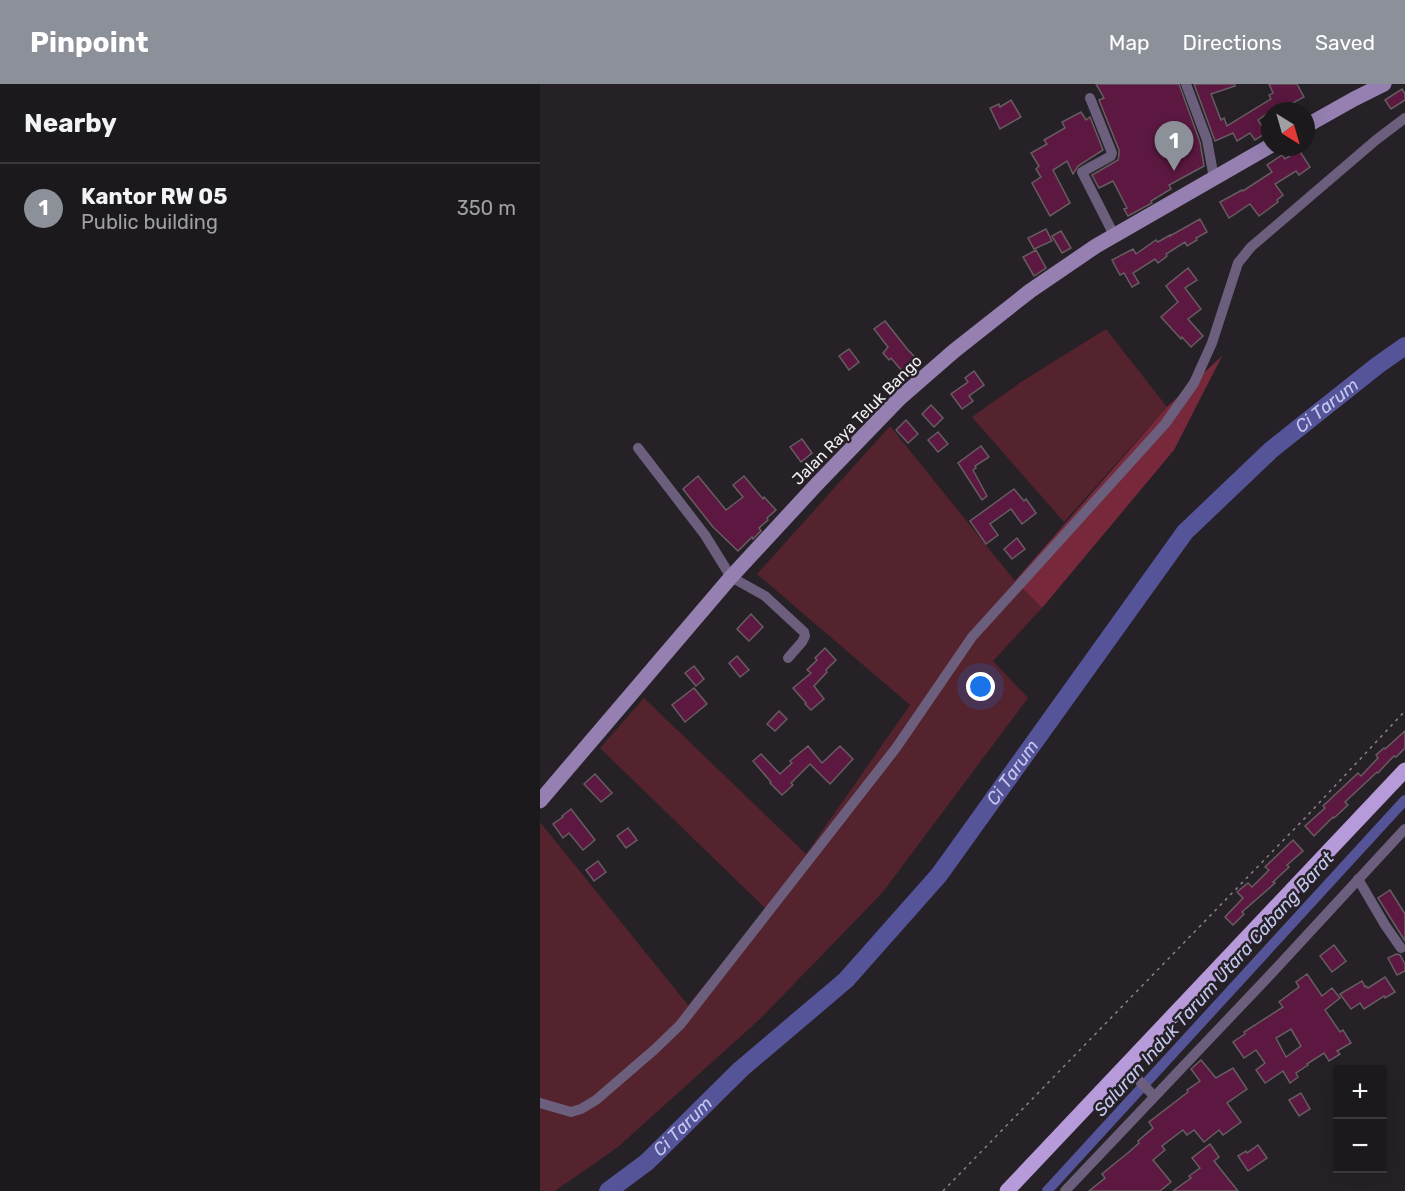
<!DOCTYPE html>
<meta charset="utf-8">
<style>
:root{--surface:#1c191c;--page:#292629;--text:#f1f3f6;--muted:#a0a0a3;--line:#3a383b;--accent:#8c9099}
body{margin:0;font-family:Rubik,sans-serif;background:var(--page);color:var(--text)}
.controls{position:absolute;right:18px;bottom:18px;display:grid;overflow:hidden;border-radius:0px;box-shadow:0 6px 24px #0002}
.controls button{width:54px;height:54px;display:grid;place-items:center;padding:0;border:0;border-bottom:2px solid var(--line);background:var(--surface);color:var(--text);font:30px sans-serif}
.compass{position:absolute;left:721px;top:18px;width:54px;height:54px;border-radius:50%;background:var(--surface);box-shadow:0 6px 24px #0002;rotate:143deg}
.you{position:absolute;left:441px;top:603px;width:21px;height:21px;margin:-15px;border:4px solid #fff;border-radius:50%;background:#1a73e8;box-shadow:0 0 0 9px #1a73e833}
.badge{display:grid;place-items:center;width:39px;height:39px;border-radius:50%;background:var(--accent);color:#fff;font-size:20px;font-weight:700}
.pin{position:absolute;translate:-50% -50px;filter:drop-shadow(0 2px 3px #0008)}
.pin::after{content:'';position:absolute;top:32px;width:21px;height:18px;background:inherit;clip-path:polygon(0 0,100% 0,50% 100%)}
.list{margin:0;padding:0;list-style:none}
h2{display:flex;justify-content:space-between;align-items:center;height:78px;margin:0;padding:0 24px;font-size:26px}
h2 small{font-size:20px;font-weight:400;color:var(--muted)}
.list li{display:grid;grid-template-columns:39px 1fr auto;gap:18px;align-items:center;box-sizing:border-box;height:90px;padding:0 24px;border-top:2px solid var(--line)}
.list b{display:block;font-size:22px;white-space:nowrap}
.list p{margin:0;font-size:20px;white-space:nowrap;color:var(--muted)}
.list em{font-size:20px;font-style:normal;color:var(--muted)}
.map{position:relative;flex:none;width:865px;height:1107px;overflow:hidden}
header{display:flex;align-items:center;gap:36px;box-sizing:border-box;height:84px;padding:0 30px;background:var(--accent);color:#fff}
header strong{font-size:28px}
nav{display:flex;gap:33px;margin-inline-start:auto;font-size:21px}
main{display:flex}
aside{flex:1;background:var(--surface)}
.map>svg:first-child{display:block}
.green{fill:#54232d}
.forest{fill:#77293b}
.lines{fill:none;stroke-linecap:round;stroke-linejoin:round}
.canal{stroke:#555499;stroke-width:10}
.river{stroke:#555499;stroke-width:18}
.building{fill:#5c1841;stroke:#665d61;stroke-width:1.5;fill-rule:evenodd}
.path{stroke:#898589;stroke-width:1.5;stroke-dasharray:3 4.5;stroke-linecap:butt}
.street{stroke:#6b5f7d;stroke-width:10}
.secondary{stroke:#9580b1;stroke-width:15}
.primary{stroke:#b69ad9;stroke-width:15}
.labels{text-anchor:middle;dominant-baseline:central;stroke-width:5;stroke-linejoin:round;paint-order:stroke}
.street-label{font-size:16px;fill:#f3f0f3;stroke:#262126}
.water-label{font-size:18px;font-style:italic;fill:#c5c8f0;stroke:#262126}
</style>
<header>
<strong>Pinpoint</strong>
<nav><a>Map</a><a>Directions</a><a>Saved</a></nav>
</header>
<main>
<aside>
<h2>Nearby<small></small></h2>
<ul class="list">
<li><span class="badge">1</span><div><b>Kantor RW 05</b><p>Public building</p></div><em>350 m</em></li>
</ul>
</aside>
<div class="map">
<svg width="865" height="1107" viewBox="0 0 865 1107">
<rect width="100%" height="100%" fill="#262126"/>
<g class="green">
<polygon points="566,245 627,323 524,438 432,333 481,298"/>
<polygon points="350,342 475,497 502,524 453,577 488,614 343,808 220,935 78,1063 15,1107 0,1107 0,738 148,921 227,826 60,664 104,614 266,770 370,621 217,490"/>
</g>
<polygon class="forest" points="682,272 634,366 502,524 475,497 627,323"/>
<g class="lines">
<polyline class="canal" points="507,1107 865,716"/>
<path class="river" id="s1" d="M68 1107 107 1078 201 985 306 896 399 791 645 448 731 366 838 281 865 262"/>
</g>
<g class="building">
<path d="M556 0H639L660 58 664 82 629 101 631 105 611 117 612 119 588 132 584 125 587 124 573 97 559 104 552 91 578 76 579 71V66L559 16 564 14ZM644 48 651 64 634 72 626 56Z"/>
<polygon points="654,0 695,0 695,2 671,10 681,36 684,34 687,42 731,15 729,11 733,9 729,0 757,0 764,13 747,22 750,27 737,27 735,24 718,36 726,49 715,56 710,49 697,57 693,49 675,57"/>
<polygon points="862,5 865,10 865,16 851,25 845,16"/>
<polygon points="471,16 481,33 460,45 450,24 459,20 460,23"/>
<polygon points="541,28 546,36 550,33 563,66 538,82 533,90 527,77 513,86 530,119 510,132 492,99 501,93 496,85 499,82 491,69 507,60 504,56 525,44 522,38"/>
<polygon points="759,66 770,83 759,91 756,87 735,100 743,111 737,116 738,118 719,132 710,120 689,134 680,118 702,106 703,107 732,88 727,81 742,71 745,75"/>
<polygon points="660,135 667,148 656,154 657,156 647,162 645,158 626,170 627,172 618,179 615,175 593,189 599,199 592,203 584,189 580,191 572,176 593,165 596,170 616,156 618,158 630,151 630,152"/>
<polygon points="506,145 512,157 494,165 488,154"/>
<polygon points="521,147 531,164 522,169 512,152"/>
<polygon points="496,166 506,184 494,192 483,173"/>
<polygon points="648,184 657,196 645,204 661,225 648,235 663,252 651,263 642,253 641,255 621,233 638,218 626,202"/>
<polygon points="345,237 368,266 376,274 363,288 351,274 349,276 343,269 348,263 334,245"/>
<polygon points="309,265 319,278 309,286 299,272"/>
<polygon points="434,287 444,301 429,312 433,317 422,325 411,310 428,298 425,294"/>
<polygon points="391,321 403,334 394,343 382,330"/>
<polygon points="366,336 378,350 368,359 356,346"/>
<polygon points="398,348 408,360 398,368 388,356"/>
<polygon points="262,355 272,369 261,378 250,363"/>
<polygon points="441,362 449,373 435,382 436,384 433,386 447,412 442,416 418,379"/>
<polygon points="158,392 186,426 203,413 193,401 204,392 223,415 224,413 236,426 227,434 228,436 219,444 221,447 213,455 212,453 198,467 173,443 143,405"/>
<polygon points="474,405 484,417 486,415 496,429 482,440 471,425 450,440 458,451 446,460 430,437"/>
<polygon points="477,454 485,465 472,475 464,465"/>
<polygon points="211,530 223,543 209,557 197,545"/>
<polygon points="285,564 296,576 286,586 287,588 274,602 284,615 271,626 265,620 266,619 253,604 271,589 267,586 277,576 275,574"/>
<polygon points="197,572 209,586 200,593 189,579"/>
<polygon points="154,582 164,595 156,602 145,589"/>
<polygon points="154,604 167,620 145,638 132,621"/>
<polygon points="239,627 247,635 235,647 227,640"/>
<polygon points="865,647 865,664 856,673 854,672 848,678 838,689 837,688 805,718 808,721 794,734 793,733 774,752 765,742 785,724 783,722 818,689 821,692 838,674 836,671 844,664 845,665"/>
<polygon points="268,662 282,679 300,662 313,675 290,700 270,680 251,699 253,701 242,711 230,699 231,698 213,677 221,670 240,690 252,679 250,677"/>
<polygon points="55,690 72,709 61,718 44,700"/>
<polygon points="31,725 55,756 43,766 29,749 23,754 13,740 23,733 22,732"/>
<polygon points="88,744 97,756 86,764 77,752"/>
<polygon points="753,756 763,767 747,781 749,783 733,798 735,799 702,828 704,830 693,841 685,833 703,814 697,808 708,799 712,803 729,786 725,783"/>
<polygon points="58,777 66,788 54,797 46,786"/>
<polygon points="850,806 865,830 865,857 838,814"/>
<polygon points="794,861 806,877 792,888 780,872"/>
<polygon points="856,870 860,871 865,880 865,887 857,891 848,874"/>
<path d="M767 890 782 912 792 904 800 914 785 926 800 948 803 946 811 959 797 967 800 970 789 977 784 969 767 980 768 981 756 989 758 993 750 999 743 987 725 999 716 986 725 979 716 966 704 974 693 958 705 950 704 948 743 923 739 918 759 903 756 898ZM751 945 761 962 746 973 736 954Z"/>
<polygon points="845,893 855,908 845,914 844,912 824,925 820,919 811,925 800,910 822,897 825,903 826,902 828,904"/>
<polygon points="661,976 676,994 693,984 707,1005 687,1019 701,1038 683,1051 679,1046 664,1058 654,1046 647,1051 643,1046 622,1062 625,1066 613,1076 631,1098 620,1107 549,1107 565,1094 562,1090 589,1068 599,1059 598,1057 613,1044 609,1038 648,1008 647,1006 660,997 651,985"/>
<polygon points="761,1009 770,1025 759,1032 749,1016"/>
<polygon points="670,1060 679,1073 674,1077 698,1107 633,1107 651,1094 649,1092 660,1084 652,1074"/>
<polygon points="718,1061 727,1074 708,1087 698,1072 706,1067 707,1069"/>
</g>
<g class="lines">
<polyline class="path" points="403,1107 765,734 865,627"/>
<g class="street">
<polyline points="646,0 667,56 674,94"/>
<polyline points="550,14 572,69 571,72 542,88 574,151"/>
<polyline points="98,364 165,451 191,493 225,512 264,548 265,552 262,558 248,574"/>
<polyline points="818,795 845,841 861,864"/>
<polyline points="586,983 614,1012"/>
<polyline points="0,1019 31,1028 41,1025 56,1016 114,966 140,941 356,664 432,553 625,340 654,299 672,259 698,179 711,163 836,56 865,34"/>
<polyline points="525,1107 730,891 865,745"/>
</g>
<g class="secondary">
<polyline points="766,42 814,15 844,0"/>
<polyline points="0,717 191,493 277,400 360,314 414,267 490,207 556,162 730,62"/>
</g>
<polyline class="primary" points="467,1107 865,686"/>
</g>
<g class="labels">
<g class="street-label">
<text transform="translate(317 336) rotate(-45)">Jalan Raya Teluk Bango</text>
</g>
<g class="water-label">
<text stroke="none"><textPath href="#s1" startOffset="1071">Ci Tarum</textPath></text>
<text stroke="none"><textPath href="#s1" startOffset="585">Ci Tarum</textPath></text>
<text transform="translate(674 900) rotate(-48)">Saluran Induk Tarum Utara Cabang Barat</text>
<text stroke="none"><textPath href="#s1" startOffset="99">Ci Tarum</textPath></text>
</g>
</g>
</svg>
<div class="controls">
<button>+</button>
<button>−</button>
</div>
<svg class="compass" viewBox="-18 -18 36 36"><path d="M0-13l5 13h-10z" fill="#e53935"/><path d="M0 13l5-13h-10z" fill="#a0a0a3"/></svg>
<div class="you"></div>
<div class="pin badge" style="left:634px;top:87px">1</div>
</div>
</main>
